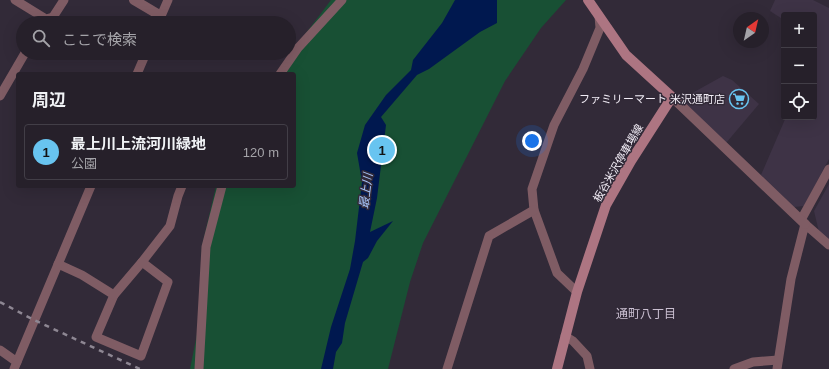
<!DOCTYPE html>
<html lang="ja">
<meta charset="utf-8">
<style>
:root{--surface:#26202a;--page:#322d36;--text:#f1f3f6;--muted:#a4a3a8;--line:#423e47;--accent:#68c4f0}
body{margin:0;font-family:Arial,"Noto Sans JP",sans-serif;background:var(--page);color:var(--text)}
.controls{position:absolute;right:12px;top:12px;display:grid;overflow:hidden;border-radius:4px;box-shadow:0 4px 16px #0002}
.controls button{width:36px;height:36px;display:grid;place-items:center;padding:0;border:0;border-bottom:1px solid var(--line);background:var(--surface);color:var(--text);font:20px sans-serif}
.compass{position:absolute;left:733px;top:12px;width:36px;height:36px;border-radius:50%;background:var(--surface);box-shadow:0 4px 16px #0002;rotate:34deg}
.you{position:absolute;left:532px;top:141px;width:14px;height:14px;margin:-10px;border:3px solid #fff;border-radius:50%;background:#1a73e8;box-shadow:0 0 0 6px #1a73e833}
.badge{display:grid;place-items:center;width:26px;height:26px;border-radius:50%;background:var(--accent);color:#111;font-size:13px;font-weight:700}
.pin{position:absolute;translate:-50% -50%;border:2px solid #fff;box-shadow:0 1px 4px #0006}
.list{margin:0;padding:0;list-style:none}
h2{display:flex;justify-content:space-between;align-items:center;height:52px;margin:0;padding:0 16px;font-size:17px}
h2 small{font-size:13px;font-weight:400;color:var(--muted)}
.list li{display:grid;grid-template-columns:26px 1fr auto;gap:12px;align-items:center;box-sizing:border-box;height:56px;margin:0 8px 8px;padding:0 8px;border:1px solid var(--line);border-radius:4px}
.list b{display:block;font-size:15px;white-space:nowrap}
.list p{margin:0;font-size:13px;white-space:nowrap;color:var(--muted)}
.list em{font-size:13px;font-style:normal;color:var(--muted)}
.icon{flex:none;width:22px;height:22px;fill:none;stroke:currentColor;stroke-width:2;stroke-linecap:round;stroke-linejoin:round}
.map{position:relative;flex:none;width:829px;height:369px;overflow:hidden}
.search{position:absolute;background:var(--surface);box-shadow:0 4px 16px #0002;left:16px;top:16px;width:280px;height:44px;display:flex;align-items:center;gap:10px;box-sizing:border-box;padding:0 14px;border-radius:22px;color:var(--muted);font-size:15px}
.panel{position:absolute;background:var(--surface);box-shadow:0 4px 16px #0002;left:16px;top:72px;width:280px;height:116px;border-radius:4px}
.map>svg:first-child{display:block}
.built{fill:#3e3346}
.park{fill:#185034}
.water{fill:#00184f}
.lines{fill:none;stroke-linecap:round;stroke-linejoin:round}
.minor{stroke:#7f5c64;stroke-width:9}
.tertiary{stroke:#7f5c64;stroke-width:10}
.secondary{stroke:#ad7582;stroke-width:10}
.rail{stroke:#8e8793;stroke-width:2.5;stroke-dasharray:5 5;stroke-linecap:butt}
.labels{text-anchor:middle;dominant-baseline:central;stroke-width:3;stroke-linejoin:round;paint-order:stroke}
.poi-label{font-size:11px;fill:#f2edf6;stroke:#322a38;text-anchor:end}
.street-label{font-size:11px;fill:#f2edf6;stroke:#322a38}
.water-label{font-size:12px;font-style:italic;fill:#a5c3f8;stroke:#322a38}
.neighbourhood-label{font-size:12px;fill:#c9bed0;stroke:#322a38}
</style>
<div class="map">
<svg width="829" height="369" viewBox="0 0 829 369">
<rect width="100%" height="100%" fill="#322a38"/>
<g class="built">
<polygon points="775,0 813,0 829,8 829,159 804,206 794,207 761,175 786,117 814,117 814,15 784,15 784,20 770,11"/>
<polygon points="723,76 732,80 759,104 726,143 685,104 685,97"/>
<polygon points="829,184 829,241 819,232 814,211"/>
</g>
<polygon class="park" points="331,0 566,0 541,28 505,81 423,243 410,282 388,369 190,369 198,329 202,246 216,186 294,186 294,74 275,74"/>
<polygon class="water" points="455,0 497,0 497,23 480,32 429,69 417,75 381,117 386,125 377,198 370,232 393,221 377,241 368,258 363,262 345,323 342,343 336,352 333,369 321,369 331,327 350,269 355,241 362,182 357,153 365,125 386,95 411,70 413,60 442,23"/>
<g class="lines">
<g class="minor">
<polyline points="15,0 46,19 53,17 64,0"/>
<polyline points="158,23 168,0"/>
<polyline points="137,74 146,53"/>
<polyline points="280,74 298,48 342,0"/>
<polyline points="0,96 25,53"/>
<polyline points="801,220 829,169"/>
<polyline points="58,264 82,275 114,295 96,337 141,356 168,282 142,262"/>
<polyline points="577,292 557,273 534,210 532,189 554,125 583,69 600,28 599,16"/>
<polyline points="114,295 142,262 170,226 178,196 182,186"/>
<polyline points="565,336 573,341 587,356 590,369"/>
<polyline points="0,350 17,362"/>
<polyline points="14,369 91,186"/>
<polyline points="199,369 206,247 222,186"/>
<polyline points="447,369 489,236 534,210"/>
<polyline points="734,369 753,362 778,360"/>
<polyline points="777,369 791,279 805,224 829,245"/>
</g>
<g class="tertiary">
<polyline points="134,0 161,16"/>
<polyline points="672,97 805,224"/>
</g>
<polyline class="secondary" points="557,369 577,292 606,205 631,161 672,97 626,55 588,0"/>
<polyline class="rail" points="0,302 34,320 140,369"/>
</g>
<defs>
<g id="supermarket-ring" transform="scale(1)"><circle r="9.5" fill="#322a38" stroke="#68c4f0" stroke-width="1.5"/><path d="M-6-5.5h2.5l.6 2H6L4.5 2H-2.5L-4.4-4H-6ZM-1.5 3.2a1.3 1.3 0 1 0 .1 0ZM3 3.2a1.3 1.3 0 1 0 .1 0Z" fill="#68c4f0"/></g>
</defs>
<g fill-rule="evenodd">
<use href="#supermarket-ring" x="739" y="99"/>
</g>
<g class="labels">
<g class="poi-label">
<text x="725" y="99">ファミリーマート 米沢通町店</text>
</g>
<g class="street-label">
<text transform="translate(618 163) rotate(-60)">板谷米沢停車場線</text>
</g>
<g class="water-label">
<text transform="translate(366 191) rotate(-83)">最上川</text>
</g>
<g class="neighbourhood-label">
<text x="646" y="314">通町八丁目</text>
</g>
</g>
</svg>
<div class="controls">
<button>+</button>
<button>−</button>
<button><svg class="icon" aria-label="locate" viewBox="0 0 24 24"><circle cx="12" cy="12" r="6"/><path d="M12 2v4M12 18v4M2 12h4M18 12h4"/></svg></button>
</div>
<svg class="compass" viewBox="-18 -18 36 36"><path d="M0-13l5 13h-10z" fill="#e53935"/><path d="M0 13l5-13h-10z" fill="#a4a3a8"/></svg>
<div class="you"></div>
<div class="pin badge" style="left:382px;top:150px">1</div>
<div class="search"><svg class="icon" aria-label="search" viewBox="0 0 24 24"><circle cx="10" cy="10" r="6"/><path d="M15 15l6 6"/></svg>ここで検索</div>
<section class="panel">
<h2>周辺<small></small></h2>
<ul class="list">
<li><span class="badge">1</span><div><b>最上川上流河川緑地</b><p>公園</p></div><em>120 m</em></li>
</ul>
</section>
</div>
